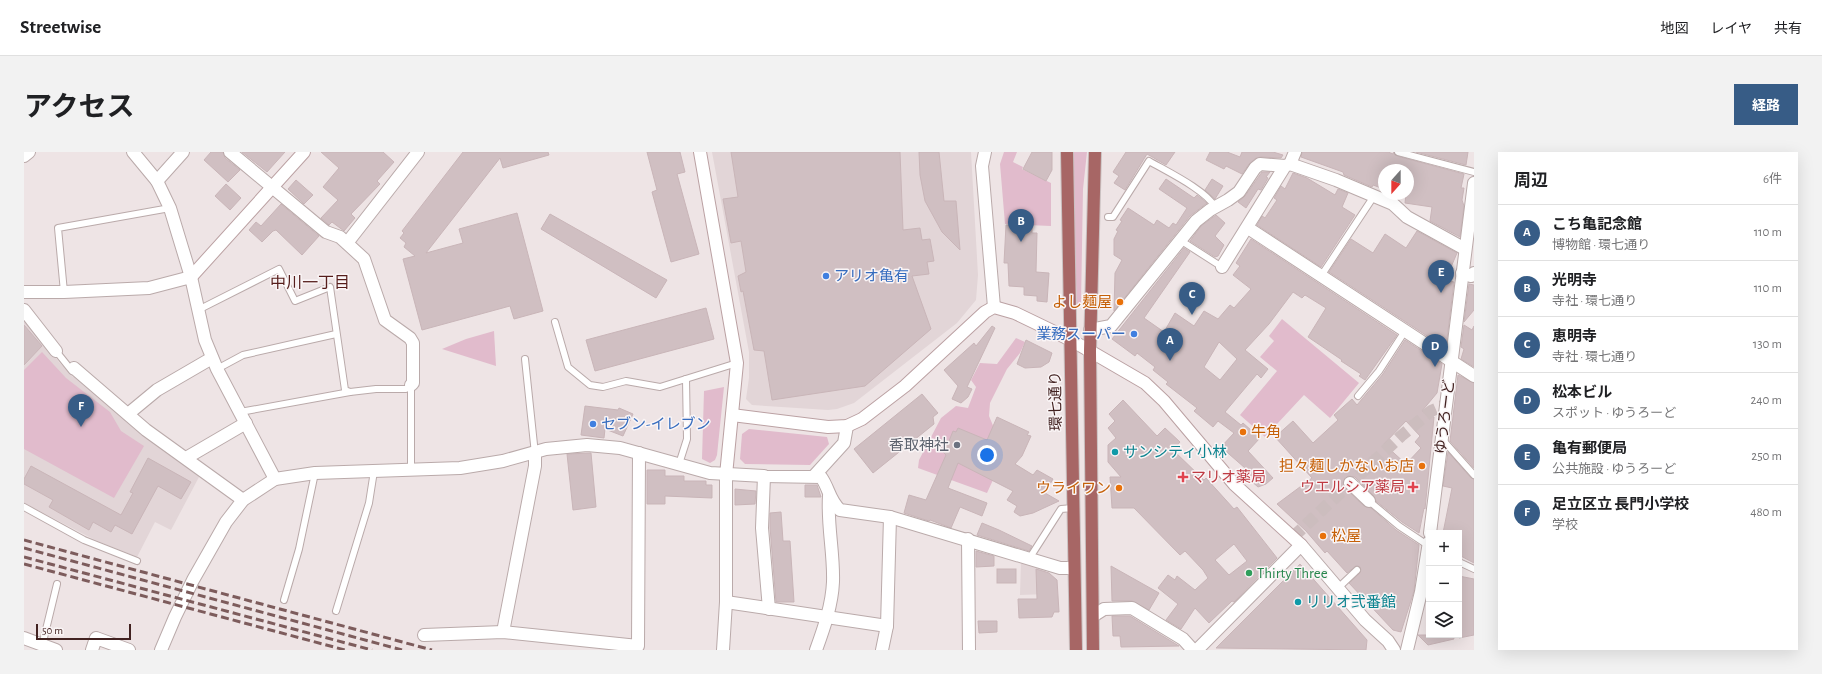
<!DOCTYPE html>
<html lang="ja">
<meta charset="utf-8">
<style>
:root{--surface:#fff;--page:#f2f2f2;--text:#202124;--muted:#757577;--line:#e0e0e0;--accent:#375c86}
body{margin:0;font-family:"Alegreya Sans","Noto Sans JP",sans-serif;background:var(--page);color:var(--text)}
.controls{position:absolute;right:12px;bottom:12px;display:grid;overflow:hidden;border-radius:0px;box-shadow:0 4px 16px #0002}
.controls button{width:36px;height:36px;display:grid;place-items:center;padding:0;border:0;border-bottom:1px solid var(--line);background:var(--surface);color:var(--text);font:20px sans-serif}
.compass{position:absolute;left:1354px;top:12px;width:36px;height:36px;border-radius:50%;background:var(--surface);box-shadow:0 4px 16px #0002;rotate:201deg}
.scale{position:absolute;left:12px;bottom:10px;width:95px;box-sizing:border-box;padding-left:4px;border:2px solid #422221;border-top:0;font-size:11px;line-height:14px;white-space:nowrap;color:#422221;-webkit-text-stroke:3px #faf5f6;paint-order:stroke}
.you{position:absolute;left:963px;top:303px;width:14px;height:14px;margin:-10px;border:3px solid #fff;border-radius:50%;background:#1a73e8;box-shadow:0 0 0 6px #1a73e833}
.badge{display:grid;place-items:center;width:26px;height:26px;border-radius:50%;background:var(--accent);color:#fff;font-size:13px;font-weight:700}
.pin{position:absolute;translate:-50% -33px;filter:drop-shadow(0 1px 2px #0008)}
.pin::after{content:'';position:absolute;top:21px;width:14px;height:12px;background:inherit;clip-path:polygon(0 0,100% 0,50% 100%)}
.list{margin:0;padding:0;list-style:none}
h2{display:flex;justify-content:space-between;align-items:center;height:52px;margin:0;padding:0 16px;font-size:17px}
h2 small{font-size:13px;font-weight:400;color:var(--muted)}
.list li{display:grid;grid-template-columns:26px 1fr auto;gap:12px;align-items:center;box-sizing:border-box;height:56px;padding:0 16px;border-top:1px solid var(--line)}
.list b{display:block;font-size:15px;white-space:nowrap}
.list p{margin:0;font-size:13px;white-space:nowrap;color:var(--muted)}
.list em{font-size:13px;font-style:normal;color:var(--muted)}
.icon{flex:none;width:22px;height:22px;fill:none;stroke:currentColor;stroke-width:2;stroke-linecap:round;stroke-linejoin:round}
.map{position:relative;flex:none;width:1450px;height:498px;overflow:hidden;border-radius:0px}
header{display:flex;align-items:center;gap:24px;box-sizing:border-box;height:56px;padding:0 20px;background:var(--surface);border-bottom:1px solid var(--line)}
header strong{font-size:19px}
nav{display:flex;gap:22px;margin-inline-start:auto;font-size:14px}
.intro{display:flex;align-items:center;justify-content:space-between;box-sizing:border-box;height:96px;padding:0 24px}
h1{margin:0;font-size:28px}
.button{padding:10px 18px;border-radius:0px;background:var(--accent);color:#fff;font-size:14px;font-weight:700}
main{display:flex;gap:24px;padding:0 24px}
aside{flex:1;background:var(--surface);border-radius:0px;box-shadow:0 4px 16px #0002}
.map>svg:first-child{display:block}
.built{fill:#e2d5d7}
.green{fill:#e1bbcc}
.building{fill:#d0bfc2;stroke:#c9b5b8;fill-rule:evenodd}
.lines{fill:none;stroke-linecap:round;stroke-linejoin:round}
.street-tunnel{stroke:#ccbdbe;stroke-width:12;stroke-dasharray:12 6;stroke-linecap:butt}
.lane-casing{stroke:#baaaaa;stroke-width:8}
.street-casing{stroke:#baaaaa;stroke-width:14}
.secondary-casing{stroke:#bba1a3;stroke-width:14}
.primary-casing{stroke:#cac1c1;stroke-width:14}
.lane{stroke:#fff;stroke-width:6}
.street{stroke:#fff;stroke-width:12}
.secondary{stroke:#fff;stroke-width:12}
.primary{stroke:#a76665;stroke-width:12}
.rail{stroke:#7d5c5c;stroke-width:3;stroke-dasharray:8 4;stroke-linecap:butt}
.shop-dot{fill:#3f7fe0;stroke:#faf5f6;stroke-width:1.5}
.food-dot{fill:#e8710a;stroke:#faf5f6;stroke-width:1.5}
.worship-dot{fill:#6b7280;stroke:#faf5f6;stroke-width:1.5}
.culture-dot{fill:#0f9aa8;stroke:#faf5f6;stroke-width:1.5}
.health-dot{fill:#e0444e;stroke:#faf5f6;stroke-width:1.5}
.leisure-dot{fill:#2e9e5b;stroke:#faf5f6;stroke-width:1.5}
.labels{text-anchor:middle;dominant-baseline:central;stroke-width:3;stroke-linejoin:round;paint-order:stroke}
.shop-label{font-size:15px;fill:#366cbe;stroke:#faf5f6;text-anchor:start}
.food-label{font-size:15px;fill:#c56008;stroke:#faf5f6;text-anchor:end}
.street-label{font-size:15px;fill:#422221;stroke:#faf5f6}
.worship-label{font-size:15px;fill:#5b616d;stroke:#faf5f6;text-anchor:end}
.culture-label{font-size:15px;fill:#0d838f;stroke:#faf5f6;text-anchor:start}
.health-label{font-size:15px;fill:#be3a42;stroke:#faf5f6;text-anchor:start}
.leisure-label{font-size:15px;fill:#27864d;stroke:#faf5f6;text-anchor:start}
.neighbourhood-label{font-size:16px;fill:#561d1b;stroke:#faf5f6}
</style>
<header>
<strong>Streetwise</strong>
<nav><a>地図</a><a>レイヤ</a><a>共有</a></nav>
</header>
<div class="intro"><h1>アクセス</h1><a class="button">経路</a></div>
<main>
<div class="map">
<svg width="1450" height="498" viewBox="0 0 1450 498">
<rect width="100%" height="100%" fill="#eee4e5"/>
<g class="built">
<polygon points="688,0 947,0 954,123 952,148 933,171 830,251 813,257 804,258 728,253 722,247 725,226 725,200"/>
<polygon points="0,164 35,210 49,225 52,223 175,325 147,378 131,370 113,405 71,388 0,351"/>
<polygon points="997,410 1022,418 1022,442 996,443"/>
</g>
<g class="green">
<polygon points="980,0 993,0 989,10 999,15 998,17 1027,31 1027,74 981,72 976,12"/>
<polygon points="1050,0 1063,0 1059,37 1057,152 1053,152 1049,68"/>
<polygon points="1258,167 1335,231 1306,266 1280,243 1241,285 1216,263 1253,219 1236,205 1250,189 1245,184"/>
<polygon points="470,179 472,214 418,197 442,187"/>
<polygon points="992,186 1001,190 996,201 983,217 966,251 965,264 970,276 974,317 963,341 894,316 895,308 917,266 932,254 944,256 952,235 947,228 956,211 973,212"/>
<polygon points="18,200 42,226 86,260 97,279 120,294 90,346 0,297 0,218"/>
<polygon points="700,235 693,303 691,308 686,311 678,307 680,239"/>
<polygon points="725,277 803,285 805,292 786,313 721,312 716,307 718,282"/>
</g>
<g class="building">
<polygon points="187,0 199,0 201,6 216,18 204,30 180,8"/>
<polygon points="218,0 261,0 243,20"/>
<polygon points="297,0 359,0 370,10 353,29 356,32 327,62 331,66 320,79 308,70 305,73 297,66 314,48 299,35 315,16"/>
<polygon points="439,0 524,0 525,3 479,16 476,6 402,101 439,91 435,77 493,61 519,159 490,167 486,154 398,178 379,107 391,104 380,95 382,91 376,86 380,81 378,79"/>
<polygon points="623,0 656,0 661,20 653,22 675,102 647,110 628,40 633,38"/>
<polygon points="707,0 876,0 879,78 896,76 898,88 906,87 910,109 903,110 905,122 888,124 907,177 841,234 748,248 740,199 730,198 719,139 717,140 714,124 722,120 717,89 707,91 699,47 714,45"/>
<polygon points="895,0 915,0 920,49 932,49 936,98 918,80 901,49 896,23"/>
<polygon points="1008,0 1028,0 1028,18 1022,29 999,17"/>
<polygon points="1102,0 1151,0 1142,13 1123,2 1101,38 1090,31 1095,24 1089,20"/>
<polygon points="1186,0 1203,0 1216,5 1218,0 1249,0 1259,3 1257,6 1237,5 1232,6 1225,12 1218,22 1202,14 1200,17 1182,8"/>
<polygon points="1278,0 1364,0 1369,2 1370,0 1373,4 1440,22 1437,36 1440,36 1438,48 1440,54 1436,85 1406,69 1408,55 1381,51 1382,42 1384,42 1386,18 1360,18 1360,37 1349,33 1348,35 1320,23 1319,20 1277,5"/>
<polygon points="1392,0 1444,0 1442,13"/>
<polygon points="1238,20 1246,20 1242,25 1244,26 1237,38 1234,37 1222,56 1214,50 1221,44"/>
<polygon points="1269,21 1283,26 1311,43 1314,37 1324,41 1318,55 1331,63 1297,115 1233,73 1238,64 1241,66 1253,48 1250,46 1257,34 1261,37"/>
<polygon points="1142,27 1170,46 1173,43 1183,51 1166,64 1090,159 1091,121 1098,108 1090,103 1090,87 1094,79 1092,78 1098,69 1096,68 1104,56 1130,73 1133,68 1145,76 1149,71 1152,73 1163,56 1135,37"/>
<polygon points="1188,27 1199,34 1191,47 1181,38"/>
<polygon points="272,28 289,43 280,52 264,37"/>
<polygon points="202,32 217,46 206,58 191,44"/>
<polygon points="257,52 295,84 278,103 252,78 249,79 238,90 225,78 232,70 237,74"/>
<polygon points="526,62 643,128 632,146 517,77"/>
<polygon points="1192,63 1201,71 1191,84 1200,93 1194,104 1191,105 1166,89 1177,74"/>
<polygon points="982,73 1008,74 1008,81 1013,81 1012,120 1025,121 1023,150 1013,149 1013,144 1000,143 1000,135 985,134 984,111 980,111"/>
<polygon points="1393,79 1433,101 1427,115 1429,116 1425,129 1430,130 1423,187 1420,195 1305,120 1327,87 1349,101 1361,82 1382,96"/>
<path d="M1227 87 1373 183 1341 228 1335 224 1337 222 1317 209 1318 208 1284 185 1302 156 1281 143 1278 146 1269 140 1245 172 1221 198 1244 217 1237 226 1233 222 1201 260 1217 273 1219 271 1236 286 1224 299 1249 326 1242 332 1234 335 1217 320 1221 316 1197 295 1210 281 1194 269 1189 275 1170 259 1173 256 1142 232 1144 230 1129 218 1131 215 1113 201 1111 204 1088 187 1160 96 1166 100 1120 166 1140 180 1151 161 1170 174 1180 159 1194 167 1206 153 1210 156 1227 137 1209 123 1216 114 1212 111ZM1195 190 1213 207 1196 228 1180 215Z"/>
<polygon points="1445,132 1450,133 1450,158 1440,170"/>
<polygon points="682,156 690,187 571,219 562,188"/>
<polygon points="0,173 18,194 0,213"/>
<polygon points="1440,173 1448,178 1450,174 1450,215 1437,207 1440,197 1437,195"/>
<polygon points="968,174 971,176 943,235 948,237 944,245 937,251 928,247 934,234 920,218 950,191 952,194"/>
<polygon points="1002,188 1028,201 1025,210 1017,215 1001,216 993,212"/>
<path d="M1381 188 1418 212 1413 241 1398 259 1410 265 1401 357 1400 356 1395 381 1378 370 1352 349 1350 344 1331 325 1324 324 1319 330 1321 336 1340 354 1347 356 1372 378 1395 393 1390 439 1377 480 1369 478 1325 431 1336 421V415L1332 414 1323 421 1303 399 1301 401 1282 379 1253 352 1288 326 1251 285 1269 269 1289 291 1314 268 1310 263 1328 247 1333 253 1359 222ZM1382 269 1396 284 1391 290 1397 296 1382 312 1360 292Z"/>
<polygon points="1434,223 1450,231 1450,316 1426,289"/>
<polygon points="898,242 914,261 909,265 910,272 849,321 830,297"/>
<path d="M1099 248 1133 284 1141 276 1156 290 1149 298 1180 328 1182 326 1210 357 1213 355 1253 406 1210 450 1208 449 1185 471 1171 456 1157 477 1142 468 1154 452 1134 436 1144 423 1151 428 1153 424 1171 438 1184 426 1179 418 1161 399 1156 403 1110 356H1088L1086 325H1097L1084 310V293L1092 286 1084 276 1091 269 1085 262ZM1210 392 1223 409 1205 423 1191 408Z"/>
<polygon points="561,254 594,258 595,256 609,262 599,284 581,277 580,286 557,283"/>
<polygon points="973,265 1005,280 1003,283 1007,284 998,304 991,312 1009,323 1013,318 1029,327 1021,341 1035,349 1009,361 996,364 990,360 993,354 983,348 989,339 934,311 924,336 963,351 958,364 936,355 927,376 906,368 905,369 880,361 885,343 902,348 922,303 917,298 922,288 925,289 929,279 932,280 934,276 963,288"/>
<polygon points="1424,300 1447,326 1450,327 1450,411 1435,403 1435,381 1419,381 1428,336 1419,334"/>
<polygon points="567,301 572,355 549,358 543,302"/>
<polygon points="124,306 167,330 157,347 134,334 108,382 91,373 87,380 69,370 65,378 25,355 29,348 0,332 0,327 7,314 97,363 109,341 106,340"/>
<polygon points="623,318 641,318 641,324 660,324 660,329 682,329 682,333 688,333 688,346 641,344 641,352 623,352"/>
<polygon points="781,333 793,333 797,345 781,345"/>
<polygon points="711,337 732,339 731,352 711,353"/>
<polygon points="757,360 759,389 766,389 770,450 752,450 746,375 746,361"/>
<polygon points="958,371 975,378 1008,394 1005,399 953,383"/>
<polygon points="952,399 970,404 970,414 952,415"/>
<polygon points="1276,412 1343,488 1342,498 1192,496"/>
<polygon points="1087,414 1135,441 1125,458 1108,449 1088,449"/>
<rect x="973" y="417" width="19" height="14"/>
<polygon points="1012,417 1025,421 1033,428 1035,460 1030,460 1028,465 995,466 994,447 1013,447"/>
<polygon points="1435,424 1450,427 1450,483 1435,486"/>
<polygon points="1088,464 1106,464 1155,494 1097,495 1096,484 1089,484"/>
<polygon points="954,469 973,469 973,480 955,481"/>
<polygon points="1394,483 1429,483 1430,487 1404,493"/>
</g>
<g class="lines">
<polyline class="street-tunnel" points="1269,385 1377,284 1407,259 1421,253"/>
<g class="lane-casing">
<g id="lane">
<polyline points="1374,0 1450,20"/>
<path d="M1084 65H1089L1125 9C1142 19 1182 38 1191 55"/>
<polyline points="1156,88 1198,115"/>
<polyline points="1297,124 1350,44"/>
<polyline points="40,140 34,76 146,56"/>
<polyline points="174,158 255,117 271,149 306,135 321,238 326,240 352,237 382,237 387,233"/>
<polyline points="531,170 544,215 566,233 579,235 602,229 636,235 713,211"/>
<polyline points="32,199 48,219 50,216"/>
<polyline points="501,207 511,302"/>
<polyline points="193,217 219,203 312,182"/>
<polyline points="387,233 387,318"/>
<polyline points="1334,244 1355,219 1381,179"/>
<polyline points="216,260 326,240"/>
<polyline points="1418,287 1450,323"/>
<polyline points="655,312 663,287 662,227"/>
<polyline points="1345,349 1375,374 1405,394"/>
<polyline points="0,355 60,388 113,409"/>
<polyline points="1005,407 1037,357 1049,356"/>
<polyline points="1435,410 1450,417"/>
<polyline points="1314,436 1333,418"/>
<polyline points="260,448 275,397 291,321"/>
<polyline points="312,459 345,351 350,319"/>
<polyline points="18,494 33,432"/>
</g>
</g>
<g class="street-casing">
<g id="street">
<polyline points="109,0 133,29 146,56 167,125"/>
<polyline points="206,0 302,80 316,85 340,107 361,168 386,186 389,191 389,231 387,233"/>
<polyline points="961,0 958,14 970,155"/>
<polyline points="0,4 5,0"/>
<polyline points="1266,12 1312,28 1369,52 1383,65 1441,97"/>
<polyline points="133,29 159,0"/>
<polyline points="1224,76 1450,224"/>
<polyline points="323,91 394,0"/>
<polyline points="1198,115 1261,14 1266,12 1271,0"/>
<polyline points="1438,121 1447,124 1450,121"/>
<polyline points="0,140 40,140 125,136 167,125 181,188 193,217 251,327 219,348 202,370 169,428 151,465 137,498"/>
<polyline points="0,158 32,199"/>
<polyline points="1066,178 1087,174 1172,69 1186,58 1204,48 1215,40 1231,16 1236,12 1261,14"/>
<polyline points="50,216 122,278 219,348"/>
<polyline points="104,262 133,238 188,206"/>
<polyline points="162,306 222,271"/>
<polyline points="740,324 738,376 745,457"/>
<polyline points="790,324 820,291 823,274"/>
<path d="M251 327 291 321 436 316 479 309 522 297 563 293 596 296 686 321 740 324 797 325C805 336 805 348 816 358L866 365 1036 416H1050"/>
<polyline points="1326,331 1345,349"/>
<polyline points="1406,381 1450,31"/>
<polyline points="944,387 945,498"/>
<polyline points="702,450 863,474"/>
<polyline points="1069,464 1080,457 1108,456 1159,487 1169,498"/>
<polyline points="479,480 511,314 511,302"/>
<polyline points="400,483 479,480 614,494 615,301"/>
<polyline points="0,486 32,498"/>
<polyline points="68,498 72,486 105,498"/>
<polyline points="699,498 702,450 702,323"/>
<path d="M792 498C800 476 808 453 809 430 810 401 803 373 805 344"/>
<polyline points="858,498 863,474 866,365"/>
<polyline points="1173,498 1277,393 1341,468 1364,489 1370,498"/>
<polyline points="1383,498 1397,440 1405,390"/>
</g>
</g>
<g class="secondary-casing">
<g id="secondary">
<polyline points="676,0 713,211 702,323"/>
<polyline points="167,125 280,0"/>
<polyline points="708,263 804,275 823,274 838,267 881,234 961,160 970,155 991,161 1047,188 1121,231 1140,249 1210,332 1277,393"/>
</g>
</g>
<g class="primary-casing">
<g id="primary">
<polyline points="1043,0 1052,498"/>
<polyline points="1069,498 1066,199 1071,0"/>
</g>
</g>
<use href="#lane" class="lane"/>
<use href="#street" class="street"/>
<use href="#secondary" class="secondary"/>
<use href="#primary" class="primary"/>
<g class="rail">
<polyline points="0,388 408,498"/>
<polyline points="0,396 378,498"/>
<polyline points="0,405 348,498"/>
<polyline points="0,412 321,498"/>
</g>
</g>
<g class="shop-dot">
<circle cx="802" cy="124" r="4"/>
<circle cx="1110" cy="182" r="4"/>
<circle cx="569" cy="272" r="4"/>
</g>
<g class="food-dot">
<circle cx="1096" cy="150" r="4"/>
<circle cx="1219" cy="280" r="4"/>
<circle cx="1398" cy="314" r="4"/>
<circle cx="1095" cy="336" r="4"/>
<circle cx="1299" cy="384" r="4"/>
</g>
<circle class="worship-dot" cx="933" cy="293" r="4"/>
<g class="culture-dot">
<circle cx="1091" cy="300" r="4"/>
<circle cx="1274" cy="450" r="4"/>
</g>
<g class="health-dot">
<path d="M1157 319h4v4h4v4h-4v4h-4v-4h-4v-4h4z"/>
<path d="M1387 329h4v4h4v4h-4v4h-4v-4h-4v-4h4z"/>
</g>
<circle class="leisure-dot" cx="1225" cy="421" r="4"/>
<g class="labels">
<g class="shop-label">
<text x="810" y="124">アリオ亀有</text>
<text x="1102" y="182" text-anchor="end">業務スーパー</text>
<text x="577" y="272">セブン-イレブン</text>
</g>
<g class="food-label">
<text x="1088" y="150">よし麺屋</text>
<text x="1227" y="280" text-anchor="start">牛角</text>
<text x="1390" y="314">担々麺しかないお店</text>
<text x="1087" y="336">ウライワン</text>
<text x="1307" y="384" text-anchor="start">松屋</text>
</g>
<g class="street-label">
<text transform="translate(1032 249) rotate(-91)">環七通り</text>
<text transform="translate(1421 265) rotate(-83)">ゆうろーど</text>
</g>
<g class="worship-label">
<text x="925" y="293">香取神社</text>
</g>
<g class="culture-label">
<text x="1099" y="300">サンシティ小林</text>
<text x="1282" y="450">リリオ弐番館</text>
</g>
<g class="health-label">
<text x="1167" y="325">マリオ薬局</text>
<text x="1381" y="335" text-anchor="end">ウエルシア薬局</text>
</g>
<g class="leisure-label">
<text x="1233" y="421">Thirty Three</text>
</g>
<g class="neighbourhood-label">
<text x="286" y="131">中川一丁目</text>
</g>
</g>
</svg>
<div class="controls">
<button>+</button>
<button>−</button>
<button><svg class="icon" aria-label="layers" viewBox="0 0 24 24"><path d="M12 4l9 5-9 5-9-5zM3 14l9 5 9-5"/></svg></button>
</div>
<svg class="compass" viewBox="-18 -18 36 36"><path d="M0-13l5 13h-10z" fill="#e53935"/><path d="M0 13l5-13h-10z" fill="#757577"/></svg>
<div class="scale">50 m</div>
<div class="you"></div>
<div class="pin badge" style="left:1146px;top:209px">A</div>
<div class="pin badge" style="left:997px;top:90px">B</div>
<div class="pin badge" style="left:1168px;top:163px">C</div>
<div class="pin badge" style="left:1411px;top:215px">D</div>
<div class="pin badge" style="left:1417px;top:141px">E</div>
<div class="pin badge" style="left:57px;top:275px">F</div>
</div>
<aside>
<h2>周辺<small>6件</small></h2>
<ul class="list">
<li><span class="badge">A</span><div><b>こち亀記念館</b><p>博物館 · 環七通り</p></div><em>110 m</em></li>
<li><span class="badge">B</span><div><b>光明寺</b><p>寺社 · 環七通り</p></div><em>110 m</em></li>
<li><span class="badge">C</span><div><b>恵明寺</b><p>寺社 · 環七通り</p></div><em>130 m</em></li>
<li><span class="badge">D</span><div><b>松本ビル</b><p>スポット · ゆうろーど</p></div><em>240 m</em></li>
<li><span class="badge">E</span><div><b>亀有郵便局</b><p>公共施設 · ゆうろーど</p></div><em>250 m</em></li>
<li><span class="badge">F</span><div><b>足立区立 長門小学校</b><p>学校</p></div><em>480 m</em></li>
</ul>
</aside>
</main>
